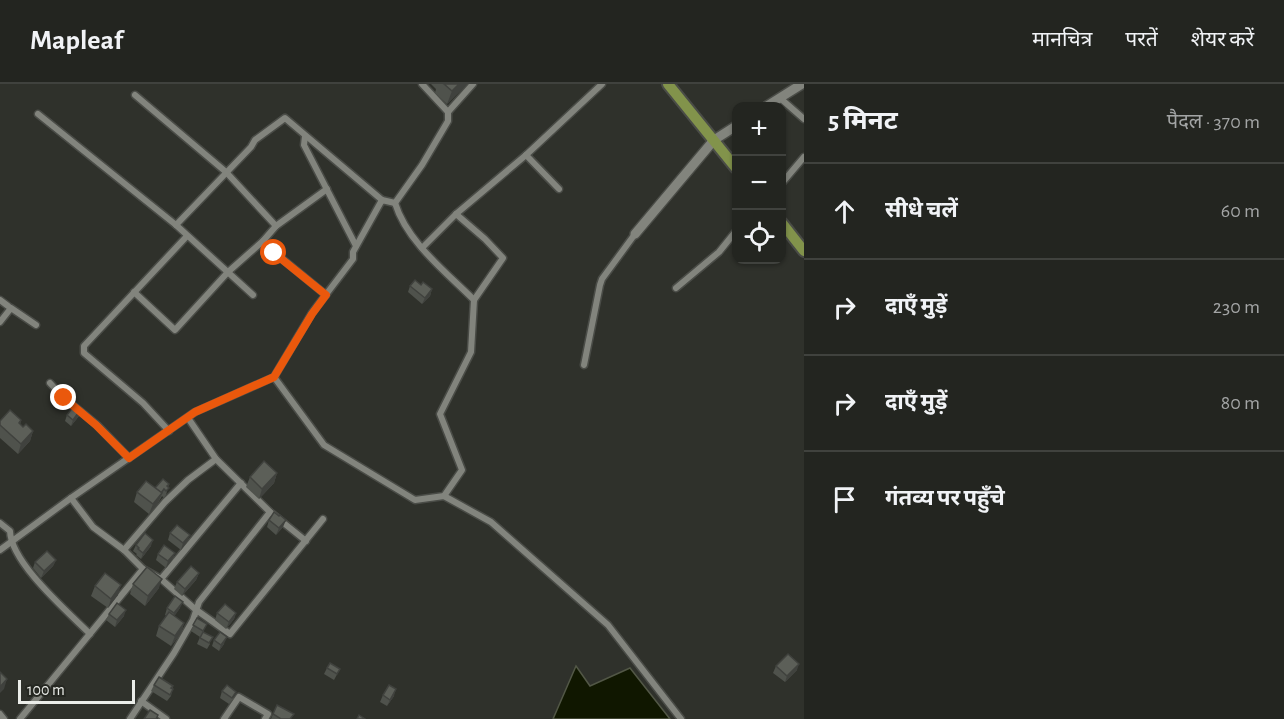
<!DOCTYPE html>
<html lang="hi">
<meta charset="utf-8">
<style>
:root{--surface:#232520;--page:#2b2d29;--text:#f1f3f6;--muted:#a3a5a5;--line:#40423e}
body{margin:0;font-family:"Alegreya Sans","Noto Sans Devanagari",sans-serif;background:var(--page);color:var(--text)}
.controls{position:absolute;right:18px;top:18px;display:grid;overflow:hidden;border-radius:12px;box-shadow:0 2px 4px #0004}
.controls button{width:54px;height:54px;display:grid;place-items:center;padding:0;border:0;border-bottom:2px solid var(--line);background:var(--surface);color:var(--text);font:30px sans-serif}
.scale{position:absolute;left:18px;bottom:15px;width:117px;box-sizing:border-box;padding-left:6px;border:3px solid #ebede9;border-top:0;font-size:16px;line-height:21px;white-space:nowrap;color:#ebede9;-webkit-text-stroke:4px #252721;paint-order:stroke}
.stop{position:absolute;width:18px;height:18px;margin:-14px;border:4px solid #ea580c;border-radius:50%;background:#fff}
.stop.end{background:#ea580c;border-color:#fff;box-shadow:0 2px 6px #0008}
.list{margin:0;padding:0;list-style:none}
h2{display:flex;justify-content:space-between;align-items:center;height:78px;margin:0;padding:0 24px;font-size:26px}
h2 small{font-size:20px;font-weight:400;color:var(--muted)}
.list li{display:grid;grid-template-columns:39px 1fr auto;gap:18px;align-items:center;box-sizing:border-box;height:96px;padding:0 24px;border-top:2px solid var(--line)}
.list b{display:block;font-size:22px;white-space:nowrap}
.list em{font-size:20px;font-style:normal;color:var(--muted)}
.icon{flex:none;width:33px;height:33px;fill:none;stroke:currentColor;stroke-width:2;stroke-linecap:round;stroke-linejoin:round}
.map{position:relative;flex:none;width:804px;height:635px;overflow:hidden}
header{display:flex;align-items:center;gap:36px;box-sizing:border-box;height:84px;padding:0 30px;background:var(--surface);border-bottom:2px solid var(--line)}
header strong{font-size:28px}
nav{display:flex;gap:33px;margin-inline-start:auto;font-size:21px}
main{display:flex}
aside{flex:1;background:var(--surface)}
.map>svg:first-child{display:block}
.water{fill:#101700;stroke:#525746;stroke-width:1.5}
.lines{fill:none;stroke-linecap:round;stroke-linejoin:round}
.street-casing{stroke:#4a4c47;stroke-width:9}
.secondary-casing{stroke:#4a4c47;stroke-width:12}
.primary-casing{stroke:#4a4c47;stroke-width:14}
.street{stroke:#82847d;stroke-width:6}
.secondary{stroke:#82847d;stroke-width:9}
.primary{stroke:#82934b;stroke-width:10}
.wall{fill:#4f524c}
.shaded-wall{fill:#40423e}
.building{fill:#5c5f58;stroke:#40423e;stroke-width:1.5}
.route{stroke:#ea580c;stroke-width:8}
</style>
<header>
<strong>Mapleaf</strong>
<nav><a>मानचित्र</a><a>परतें</a><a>शेयर करें</a></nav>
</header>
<main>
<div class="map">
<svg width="804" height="635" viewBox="0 0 804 635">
<rect width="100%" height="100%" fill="#2f312b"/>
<polygon class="water" points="576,582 590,602 630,584 670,635 553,635"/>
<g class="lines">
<g class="street-casing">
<g id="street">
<polyline points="135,11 226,88 276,142"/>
<polyline points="780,14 804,35"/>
<polyline points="448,28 473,0"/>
<polyline points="38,30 176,141 253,211"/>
<polyline points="305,52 304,61 356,162"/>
<polyline points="526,71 559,105"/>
<polyline points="782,99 804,73"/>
<polyline points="456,130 485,155 503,174 474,216"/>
<polyline points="176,141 251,63 255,56 285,34 382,116"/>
<polyline points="263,157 275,169 326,211"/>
<polyline points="422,164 456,130 526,71 602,0"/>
<polyline points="676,204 719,168 736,147"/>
<polyline points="134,208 175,246 228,188 263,157 276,142 327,105"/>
<polyline points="0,216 8,222"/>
<polyline points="0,238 11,224 36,241"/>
<polyline points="584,281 600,201 602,195 635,150"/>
<path d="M274 293 324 361 415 416 444 412 462 386 440 330 471 268 474 216C446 188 407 158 395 119"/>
<polyline points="50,299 64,314 97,341 129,374"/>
<polyline points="188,334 216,375 270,428 306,457"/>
<polyline points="169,347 143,319 84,269 84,262 187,152"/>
<polyline points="444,412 491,438 608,541 681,635"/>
<polyline points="71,414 93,443 124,466 143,485 161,495 195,525 230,550 323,435"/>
<path d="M0 439 10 447C11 479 67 527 90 550"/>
<polyline points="0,466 71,414 195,328 274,293 312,229 353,175 353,168 382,116 395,119 422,81 448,37 448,28 422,0"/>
<polyline points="124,466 165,418 188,396 216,375"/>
<polyline points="161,495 241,399"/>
<polyline points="141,617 166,635"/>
<polyline points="0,630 4,635"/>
<polyline points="20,635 143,485"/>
<polyline points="130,635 174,569 193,536 199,518 270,428"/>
<polyline points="224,635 239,613 268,630 265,635"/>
</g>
</g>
<g class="secondary-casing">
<g id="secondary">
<polyline points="767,22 802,0"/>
<polyline points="635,150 714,56 736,42"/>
</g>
</g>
<g class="primary-casing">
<g id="primary">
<polyline points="668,0 736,84"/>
<polyline points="782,139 804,167"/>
</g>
</g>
<use href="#street" class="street"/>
<use href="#secondary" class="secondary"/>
<use href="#primary" class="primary"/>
</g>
<g class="wall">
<polygon points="431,0 467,0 447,20 435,9 436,5"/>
<polygon points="421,201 432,205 430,212 422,220 408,208 410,202"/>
<polygon points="81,325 79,332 71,342 65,337 67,331"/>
<polygon points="21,336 20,341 23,343 33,347 30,357 18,370 0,354 0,337"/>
<polygon points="277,389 274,399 259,415 246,403 250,393"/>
<polygon points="169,400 166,411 164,414 162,412 158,419 149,430 134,418 137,408"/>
<polygon points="269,436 283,443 276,451 267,443"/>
<polygon points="170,449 187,458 181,466 168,456"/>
<polygon points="136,461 151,462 141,475 136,471 137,470 133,467"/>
<polygon points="175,469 172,476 166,484 156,476 158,470"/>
<polygon points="56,476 53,482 41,494 33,484 35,478"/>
<polygon points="199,489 196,496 182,512 174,505 177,498"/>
<polygon points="133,500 159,504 145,522 130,510"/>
<polygon points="95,502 118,511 108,524 91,512"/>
<polygon points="167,524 180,524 174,532 184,539 181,549 171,562 156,552 159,542 167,532 165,531"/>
<polygon points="217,529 236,529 234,535 226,545 215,536"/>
<polygon points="109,530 124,532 115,543 106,536"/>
<polygon points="197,534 210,560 207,565 197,560 200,553 191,547"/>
<polygon points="214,556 224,560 219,567 212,562"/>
<polygon points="776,582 797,586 785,598 773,589"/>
<polygon points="327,584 340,585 334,596 324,590"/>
<polygon points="154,601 173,602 171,612 167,617 151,607"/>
<polygon points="222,607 234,614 229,620 220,614"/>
<polygon points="383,611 394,612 387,622 380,618"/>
<polygon points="273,630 292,635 271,635"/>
</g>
<g class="shaded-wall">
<polygon points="459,0 467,0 447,20 452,7"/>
<polygon points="432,205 430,212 422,220 425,214"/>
<polygon points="81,325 79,332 71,342 73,336"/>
<polygon points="33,347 30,357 18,370 21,360"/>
<polygon points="277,389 274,399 259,415 262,405"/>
<polygon points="164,405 158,419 149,430 153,420"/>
<polygon points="286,436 283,443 276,451 279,444"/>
<polygon points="190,451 187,458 181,466 183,459"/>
<polygon points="153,456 151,462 141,475 143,469"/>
<polygon points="175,469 172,476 166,484 168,477"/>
<polygon points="56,476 53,482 41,494 44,487"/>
<polygon points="199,489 196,496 182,512 185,505"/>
<polygon points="162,495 159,504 145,522 148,512"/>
<polygon points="121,501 118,511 108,524 111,515"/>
<polygon points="183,518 180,524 172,536 174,529"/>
<polygon points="126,526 124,532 115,543 117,536"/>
<polygon points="236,529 234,535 226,545 229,538"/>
<polygon points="184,539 181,549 171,562 175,552"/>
<polygon points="227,553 224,560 219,567 221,561"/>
<polygon points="799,580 797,586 785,598 787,592"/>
<polygon points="7,595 4,605 0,609 0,603"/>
<polygon points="396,605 394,612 387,622 390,616"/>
</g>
<g class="building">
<polygon points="444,0 459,0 452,7"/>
<polygon points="415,196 421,201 423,198 432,205 425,214 410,202"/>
<polygon points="75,320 81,325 73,336 67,331"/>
<polygon points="10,326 21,336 19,339 23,343 26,340 33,347 21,360 0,341 0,337"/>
<polygon points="264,377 277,389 262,405 250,393"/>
<polygon points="163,395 169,400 167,402 169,404 166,407 164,405 161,409 155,404"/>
<polygon points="146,397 162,409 153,420 137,408"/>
<polygon points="274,428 279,432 280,431 286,436 279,444 269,436"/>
<polygon points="177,441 190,451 183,459 170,449"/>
<polygon points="145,449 153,456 143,469 138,465 139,464 136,461"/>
<polygon points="164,461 175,469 168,477 158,470"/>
<polygon points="47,467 56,476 44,487 35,478"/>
<polygon points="191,482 199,489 185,505 177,498"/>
<polygon points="147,483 162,495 148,512 133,500"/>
<polygon points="105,489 121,501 111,515 95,502"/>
<polygon points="175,512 183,518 174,529 167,524"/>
<polygon points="117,519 126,526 117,536 109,530"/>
<polygon points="225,520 236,529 229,538 217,529"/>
<polygon points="169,528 184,539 175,552 159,542"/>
<polygon points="197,534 207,540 203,547 193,541"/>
<polygon points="203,548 213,553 209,559 200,554"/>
<polygon points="220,548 227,553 221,561 214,556"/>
<polygon points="788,570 799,580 787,592 776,582"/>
<polygon points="330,579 340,585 337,590 327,584"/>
<polygon points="0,588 7,595 0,603"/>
<polygon points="159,593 173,602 171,604 173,605 170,611 154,601"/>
<polygon points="227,601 236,608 232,614 222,607"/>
<polygon points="389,601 396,605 390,616 383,611"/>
<polygon points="277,621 294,630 290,635 281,635 273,630"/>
<polygon points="150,626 158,631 156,635 144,635"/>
<polygon points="359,631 365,635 357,635"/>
</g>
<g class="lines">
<polyline class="route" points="64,314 96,341 129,374 195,328 274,293 312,230 326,211 274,169"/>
</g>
</svg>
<div class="controls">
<button>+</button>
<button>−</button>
<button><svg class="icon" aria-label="locate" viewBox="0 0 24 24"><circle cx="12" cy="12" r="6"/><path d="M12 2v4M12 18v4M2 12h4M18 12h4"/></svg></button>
</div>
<div class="scale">100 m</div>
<div class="stop" style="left:274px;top:169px"></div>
<div class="stop end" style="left:64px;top:314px"></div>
</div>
<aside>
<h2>5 मिनट<small>पैदल · 370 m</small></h2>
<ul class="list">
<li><svg class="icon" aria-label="ahead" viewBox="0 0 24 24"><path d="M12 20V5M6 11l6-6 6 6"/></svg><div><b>सीधे चलें</b></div><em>60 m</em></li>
<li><svg class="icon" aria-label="right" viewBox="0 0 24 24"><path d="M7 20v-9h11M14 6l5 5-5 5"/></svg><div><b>दाएँ मुड़ें</b></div><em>230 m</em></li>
<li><svg class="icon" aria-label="right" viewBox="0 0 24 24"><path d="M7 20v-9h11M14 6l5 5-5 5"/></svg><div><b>दाएँ मुड़ें</b></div><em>80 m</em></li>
<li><svg class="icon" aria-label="arrive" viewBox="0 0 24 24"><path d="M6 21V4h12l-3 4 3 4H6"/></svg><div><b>गंतव्य पर पहुँचे</b></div></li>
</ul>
</aside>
</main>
